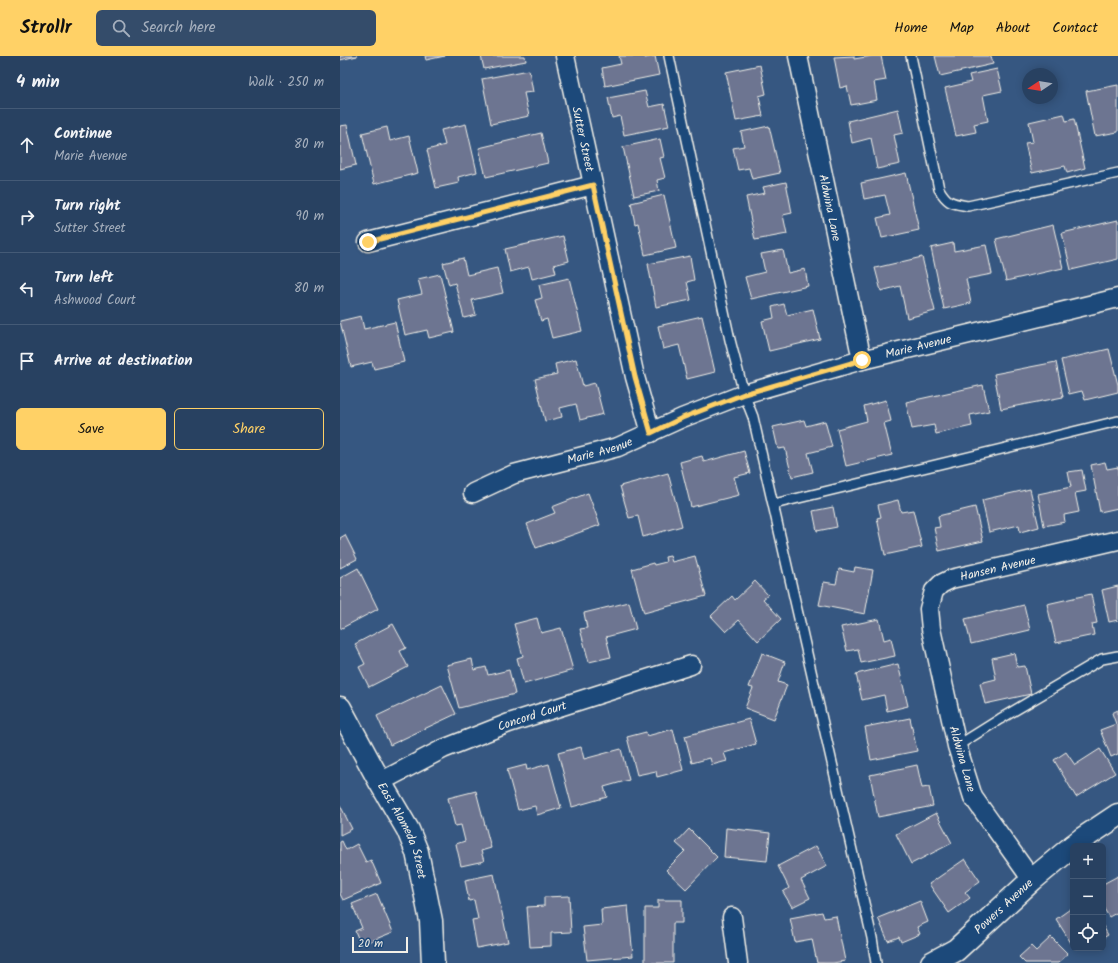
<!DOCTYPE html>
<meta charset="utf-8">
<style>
:root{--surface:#284161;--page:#344c6a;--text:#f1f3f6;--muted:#a5afbd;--line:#445a76;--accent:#ffd166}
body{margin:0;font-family:Kalam,sans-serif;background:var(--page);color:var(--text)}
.controls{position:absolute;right:12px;bottom:12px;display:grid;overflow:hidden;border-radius:6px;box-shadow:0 2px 10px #0003}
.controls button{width:36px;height:36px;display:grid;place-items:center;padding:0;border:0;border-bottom:1px solid var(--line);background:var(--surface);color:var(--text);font:20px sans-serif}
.compass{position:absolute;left:682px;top:12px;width:36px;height:36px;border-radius:50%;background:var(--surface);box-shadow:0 2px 10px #0003;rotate:258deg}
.scale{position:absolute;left:12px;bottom:10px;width:56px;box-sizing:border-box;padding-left:4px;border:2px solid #f4f1e8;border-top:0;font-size:11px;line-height:14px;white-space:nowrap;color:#f4f1e8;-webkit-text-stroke:3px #1f4a7a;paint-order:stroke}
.stop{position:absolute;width:12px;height:12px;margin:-9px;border:3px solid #ffd166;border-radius:50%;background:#fff}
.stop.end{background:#ffd166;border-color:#fff;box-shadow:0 1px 4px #0008}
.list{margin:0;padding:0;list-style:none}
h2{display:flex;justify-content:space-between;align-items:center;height:52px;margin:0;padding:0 16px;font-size:17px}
h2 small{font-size:13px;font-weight:400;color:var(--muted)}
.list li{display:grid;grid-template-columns:26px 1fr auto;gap:12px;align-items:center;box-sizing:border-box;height:72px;padding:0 16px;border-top:1px solid var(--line)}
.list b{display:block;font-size:15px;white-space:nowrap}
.list p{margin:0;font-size:13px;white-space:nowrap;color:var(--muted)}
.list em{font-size:13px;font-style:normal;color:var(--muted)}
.actions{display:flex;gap:8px;padding:12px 16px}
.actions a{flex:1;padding:9px 0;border:1px solid var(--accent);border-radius:6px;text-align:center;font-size:14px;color:var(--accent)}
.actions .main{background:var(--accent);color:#111}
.icon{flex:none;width:22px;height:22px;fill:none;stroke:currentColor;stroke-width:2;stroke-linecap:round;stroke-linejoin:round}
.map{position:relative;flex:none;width:778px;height:907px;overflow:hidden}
header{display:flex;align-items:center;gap:24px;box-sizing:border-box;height:56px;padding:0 20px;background:var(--accent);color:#111}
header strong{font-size:19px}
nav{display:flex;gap:22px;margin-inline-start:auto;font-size:14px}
.search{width:280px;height:36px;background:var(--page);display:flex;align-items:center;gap:10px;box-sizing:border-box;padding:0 14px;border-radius:6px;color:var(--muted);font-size:15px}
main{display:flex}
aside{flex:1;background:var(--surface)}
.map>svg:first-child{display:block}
.building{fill:#6d7491;stroke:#f4f1e8}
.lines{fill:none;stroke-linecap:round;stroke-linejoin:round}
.service-casing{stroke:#f4f1e8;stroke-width:12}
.minor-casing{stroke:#f4f1e8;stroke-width:21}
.tertiary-casing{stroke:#f4f1e8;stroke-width:25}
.service{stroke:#1f4a7a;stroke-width:9}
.minor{stroke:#1f4a7a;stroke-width:18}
.tertiary{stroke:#1f4a7a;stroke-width:22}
.route{stroke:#ffd166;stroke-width:5}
.labels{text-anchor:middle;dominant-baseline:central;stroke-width:4;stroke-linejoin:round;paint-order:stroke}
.street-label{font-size:12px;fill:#f4f1e8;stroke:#1f4a7a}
</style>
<header>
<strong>Strollr</strong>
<div class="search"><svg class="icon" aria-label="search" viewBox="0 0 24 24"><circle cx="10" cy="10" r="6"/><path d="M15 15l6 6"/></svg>Search here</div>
<nav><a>Home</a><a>Map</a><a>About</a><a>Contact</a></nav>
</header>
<main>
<aside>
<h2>4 min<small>Walk · 250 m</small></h2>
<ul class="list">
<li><svg class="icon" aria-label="ahead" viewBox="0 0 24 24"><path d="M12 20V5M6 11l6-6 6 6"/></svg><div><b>Continue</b><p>Marie Avenue</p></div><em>80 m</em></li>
<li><svg class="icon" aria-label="right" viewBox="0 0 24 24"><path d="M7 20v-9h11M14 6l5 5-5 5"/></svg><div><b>Turn right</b><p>Sutter Street</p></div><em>90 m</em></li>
<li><svg class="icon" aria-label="left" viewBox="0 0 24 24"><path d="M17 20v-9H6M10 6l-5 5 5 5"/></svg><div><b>Turn left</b><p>Ashwood Court</p></div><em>80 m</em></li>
<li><svg class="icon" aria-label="arrive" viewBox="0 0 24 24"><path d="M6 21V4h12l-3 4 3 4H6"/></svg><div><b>Arrive at destination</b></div></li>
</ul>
<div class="actions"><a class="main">Save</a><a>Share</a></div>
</aside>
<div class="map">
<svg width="778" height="907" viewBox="0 0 778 907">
<rect width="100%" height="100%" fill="#365781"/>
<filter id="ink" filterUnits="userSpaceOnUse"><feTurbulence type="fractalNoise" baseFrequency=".025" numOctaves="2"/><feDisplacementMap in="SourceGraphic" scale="8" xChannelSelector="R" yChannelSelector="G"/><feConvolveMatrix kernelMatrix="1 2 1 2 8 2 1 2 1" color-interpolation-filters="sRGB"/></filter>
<g filter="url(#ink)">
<g class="building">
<polygon points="0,0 17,0 0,4"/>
<polygon points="85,0 105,0 86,4"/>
<polygon points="141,0 185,0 186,5 144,13"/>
<polygon points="279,0 305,0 305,2 315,0 319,19 265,30 262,12 281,8"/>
<polygon points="514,0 514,3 532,0 541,0 546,24 534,26 537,44 511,49 507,30 500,32 494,1"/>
<polygon points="595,0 651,0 653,8 600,20"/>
<polygon points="420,9 426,38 419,40 423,60 396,65 386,16"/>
<polygon points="657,13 662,35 643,39 648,65 634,68 636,76 616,80 605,32 631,26 629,19"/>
<polygon points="189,14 193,36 184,37 189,60 151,68 142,23"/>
<polygon points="778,29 778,76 755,80 746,35"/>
<polygon points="305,35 309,51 324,48 329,70 284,79 280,60 272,62 268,42"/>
<polygon points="558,53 563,77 554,79 560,108 537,113 531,82 512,87 508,65"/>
<polygon points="724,58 726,65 734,63 745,112 727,117 725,110 692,117 685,87 693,86 689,66"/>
<polygon points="126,68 137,116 118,121 119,127 96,132 87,94 105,89 101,74"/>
<polygon points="7,69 16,109 0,113 0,70"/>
<polygon points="429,70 440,117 412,123 409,112 398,114 393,92 404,90 401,76"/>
<polygon points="47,71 50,85 69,80 78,117 34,128 22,77"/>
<polygon points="201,77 208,107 146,121 139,92"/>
<polygon points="320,83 324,101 320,102 325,122 317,124 319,135 294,140 283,91"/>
<polygon points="566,117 579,174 542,182 537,162 550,159 545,139 524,143 521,127"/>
<polygon points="446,126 452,157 443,159 447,178 415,184 406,141 425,137 423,131"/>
<polygon points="324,139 336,192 305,199 298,167 295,168 291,147"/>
<polygon points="778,164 778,203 731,214 722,177"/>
<polygon points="713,169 723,212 666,225 656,183"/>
<polygon points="223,180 229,205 214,209 216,217 192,223 189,211 170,216 165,193"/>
<polygon points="613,187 614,195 646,189 652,218 626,223 631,247 604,253 591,192"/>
<polygon points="443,194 448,217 465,213 468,230 411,243 405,221 425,216 421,198"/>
<polygon points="350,200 354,224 347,226 351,244 316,251 308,208"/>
<polygon points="582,201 595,255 567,262 560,230 541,235 535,212"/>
<polygon points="123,202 127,219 157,212 163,237 132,244 136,259 124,262 115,227 109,229 103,207"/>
<polygon points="100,218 114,276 89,282 87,274 65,279 57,244 82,238 78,223"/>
<polygon points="229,222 242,275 212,282 207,263 201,265 195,244 202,242 199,229"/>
<polygon points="444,248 447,259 473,253 480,283 429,295 422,265 434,262 432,251"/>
<polygon points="21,260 24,273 55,266 64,306 34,313 32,306 11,311 0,265"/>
<polygon points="362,260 375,316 347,323 339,289 323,293 318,270"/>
<polygon points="769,293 778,329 778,336 745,344 742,335 729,338 721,304"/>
<polygon points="236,303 243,330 255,327 263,358 240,364 236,348 220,352 222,361 205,365 195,323 217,318 215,308"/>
<polygon points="716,306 723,341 661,353 654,318"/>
<polygon points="643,329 649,355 630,359 632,370 596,378 594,369 572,373 566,346"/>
<polygon points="546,344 551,365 544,367 552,399 506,410 497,373 527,365 524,350"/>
<polygon points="464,364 466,370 485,365 492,391 468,397 473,416 452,421 445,392 438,393 433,371"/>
<polygon points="404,395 410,417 394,421 399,439 351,451 340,406 362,400 364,406"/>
<polygon points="765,406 767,413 778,411 778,452 760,456 751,409"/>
<polygon points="742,414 746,435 735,437 739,456 724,459 725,466 704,470 698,438 731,431 728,416"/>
<polygon points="328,417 342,470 303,481 298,460 289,462 280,430"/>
<polygon points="690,433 699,471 680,476 679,469 649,476 642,444"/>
<polygon points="248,437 260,469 196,492 187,468 215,457 212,451"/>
<polygon points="558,444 561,456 573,454 582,491 545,499 537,462 541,461 538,449"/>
<polygon points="493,451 497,471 477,475 473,455"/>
<polygon points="635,451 643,485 599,495 594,472 600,471 598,460"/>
<polygon points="5,479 17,503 0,512 0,482"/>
<polygon points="330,500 332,506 355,500 366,540 304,557 292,513 313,507 314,509 326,506 325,501"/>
<polygon points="515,511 533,514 525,558 479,549 484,526 496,528 499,513 514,516"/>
<polygon points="18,512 38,553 0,573 0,522"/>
<polygon points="415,525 428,539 423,543 441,563 418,585 399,564 386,576 371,560 392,540 395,544"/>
<polygon points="778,530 778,564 769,566 762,534"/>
<polygon points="751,538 757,567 752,568 754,579 716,587 707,548"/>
<polygon points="289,546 296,573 266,581 271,601 249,606 240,573 247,572 244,557"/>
<polygon points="684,549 690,574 631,588 625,563"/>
<polygon points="197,562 201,577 221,572 233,614 184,628 177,602 183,600 174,568"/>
<polygon points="539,563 544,584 551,582 555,600 521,607 518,593 507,595 501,571"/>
<polygon points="53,568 66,592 60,595 68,611 29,631 19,611 25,608 15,588"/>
<polygon points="422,597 445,606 438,626 447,629 434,663 405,652 413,632 409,631"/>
<polygon points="674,597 677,611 685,610 691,638 645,648 640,627 656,623 652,602"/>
<polygon points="132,603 134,614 146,611 148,619 169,614 175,638 119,652 107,609"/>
<polygon points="558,608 568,650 547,655 544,639 522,644 516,618"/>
<polygon points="102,629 116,658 50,689 37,660"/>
<polygon points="778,654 778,698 771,701 760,674 776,668 772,657"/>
<polygon points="570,662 577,695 531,704 525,671"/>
<polygon points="409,663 416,688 384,697 387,705 372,709 370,702 352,707 345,680"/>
<polygon points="333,673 343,714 317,721 316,715 297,719 287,681 306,676 307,680"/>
<polygon points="241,691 244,703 281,693 289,724 264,731 267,741 232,751 218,697"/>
<polygon points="760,693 775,717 736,741 714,704 726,696 735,709"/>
<polygon points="209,708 221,752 197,759 195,750 178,754 167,714 186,709 187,714"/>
<polygon points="577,709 582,732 589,731 593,750 538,761 530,719"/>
<polygon points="136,735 151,792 141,795 144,805 121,810 116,788 125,785 121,769 115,770 108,742"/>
<polygon points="0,749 12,773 0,779"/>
<polygon points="596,757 612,787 571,808 556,778"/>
<polygon points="386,772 430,777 427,805 384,801"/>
<polygon points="349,773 377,801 346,833 326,814 345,795 336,787"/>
<polygon points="2,785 6,794 17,788 26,806 31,804 41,827 3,844 0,838 0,786"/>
<polygon points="476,790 487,810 461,824 470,842 452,851 443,836 449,832 438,810"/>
<polygon points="625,803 640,825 625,836 630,842 609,857 589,828"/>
<polygon points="154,818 168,886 137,892 132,864 138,863 134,844 129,845 125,824"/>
<polygon points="778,820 778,856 769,861 763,851 763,828"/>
<polygon points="37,838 53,876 21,889 15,875 22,872 12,848"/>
<polygon points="229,840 231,876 211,877 211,890 190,891 187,851 204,850 204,841"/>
<polygon points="318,844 342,844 342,867 333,867 333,907 305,907 305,852 318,852"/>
<polygon points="580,845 588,866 577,871 580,878 561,886 559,881 548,885 538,862"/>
<polygon points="288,850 293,900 247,904 243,871 262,869 261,853"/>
<polygon points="733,851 733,890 716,863"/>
<polygon points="482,856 484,862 496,860 505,905 493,907 477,907 472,883 455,886 450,862"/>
<polygon points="763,870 768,879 763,882"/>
<polygon points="711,881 728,898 718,907 685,907 679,901 691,890 696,895"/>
</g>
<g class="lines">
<g class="service-casing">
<g id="service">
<polyline points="329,0 390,284 404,338 413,361 532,882 536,907"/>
<path d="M571 0 599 133C608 148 612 147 628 150L778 117"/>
<polyline points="434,448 778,365"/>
<polyline points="617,690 660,663 762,603 778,600"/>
</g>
</g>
<g class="minor-casing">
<g id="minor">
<path id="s1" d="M225 0 295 321 311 377"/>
<path id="s2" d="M458 0 522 304"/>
<polyline points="28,186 253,129"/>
<path id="s3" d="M133 437 174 418 278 391 342 362 404 338 522 304 778 242"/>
<path id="s4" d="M40 726 103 693 169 667 351 609"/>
<path id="s5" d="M692 824 633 741 617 690 591 573 589 553 594 535 601 528 611 523 778 484"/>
<polyline points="392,861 398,907"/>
</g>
</g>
<g class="tertiary-casing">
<g id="tertiary">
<path id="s6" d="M0 652 40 726 68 774 77 796 91 865 93 907"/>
<polyline points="733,790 742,783 778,759"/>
<path id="s7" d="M592 907 616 894 692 824 733 790"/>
</g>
</g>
<use href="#service" class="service"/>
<use href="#minor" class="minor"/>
<use href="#tertiary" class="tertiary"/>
</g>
</g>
<g class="lines" filter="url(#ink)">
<polyline class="route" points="28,186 253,129 295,321 311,377 342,362 404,338 522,304"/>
</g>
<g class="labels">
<g class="street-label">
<text stroke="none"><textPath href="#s1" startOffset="85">Sutter Street</textPath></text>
<text stroke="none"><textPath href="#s2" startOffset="155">Aldwina Lane</textPath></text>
<text stroke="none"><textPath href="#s3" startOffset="470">Marie Avenue</textPath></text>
<text stroke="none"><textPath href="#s3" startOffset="134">Marie Avenue</textPath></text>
<text stroke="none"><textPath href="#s5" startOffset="383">Hansen Avenue</textPath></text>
<text stroke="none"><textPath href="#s4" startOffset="166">Concord Court</textPath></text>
<text transform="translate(622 703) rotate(74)">Aldwina Lane</text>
<text stroke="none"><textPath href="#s6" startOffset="138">East Alameda Street</textPath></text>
<text stroke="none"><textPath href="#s7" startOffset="92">Powers Avenue</textPath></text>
</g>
</g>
</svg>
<div class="controls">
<button>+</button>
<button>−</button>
<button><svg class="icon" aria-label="locate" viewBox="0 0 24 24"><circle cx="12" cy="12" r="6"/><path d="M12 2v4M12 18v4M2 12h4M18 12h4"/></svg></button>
</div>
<svg class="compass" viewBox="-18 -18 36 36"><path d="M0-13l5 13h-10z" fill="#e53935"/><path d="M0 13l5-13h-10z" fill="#a5afbd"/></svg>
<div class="scale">20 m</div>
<div class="stop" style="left:522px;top:304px"></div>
<div class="stop end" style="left:28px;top:186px"></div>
</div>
</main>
